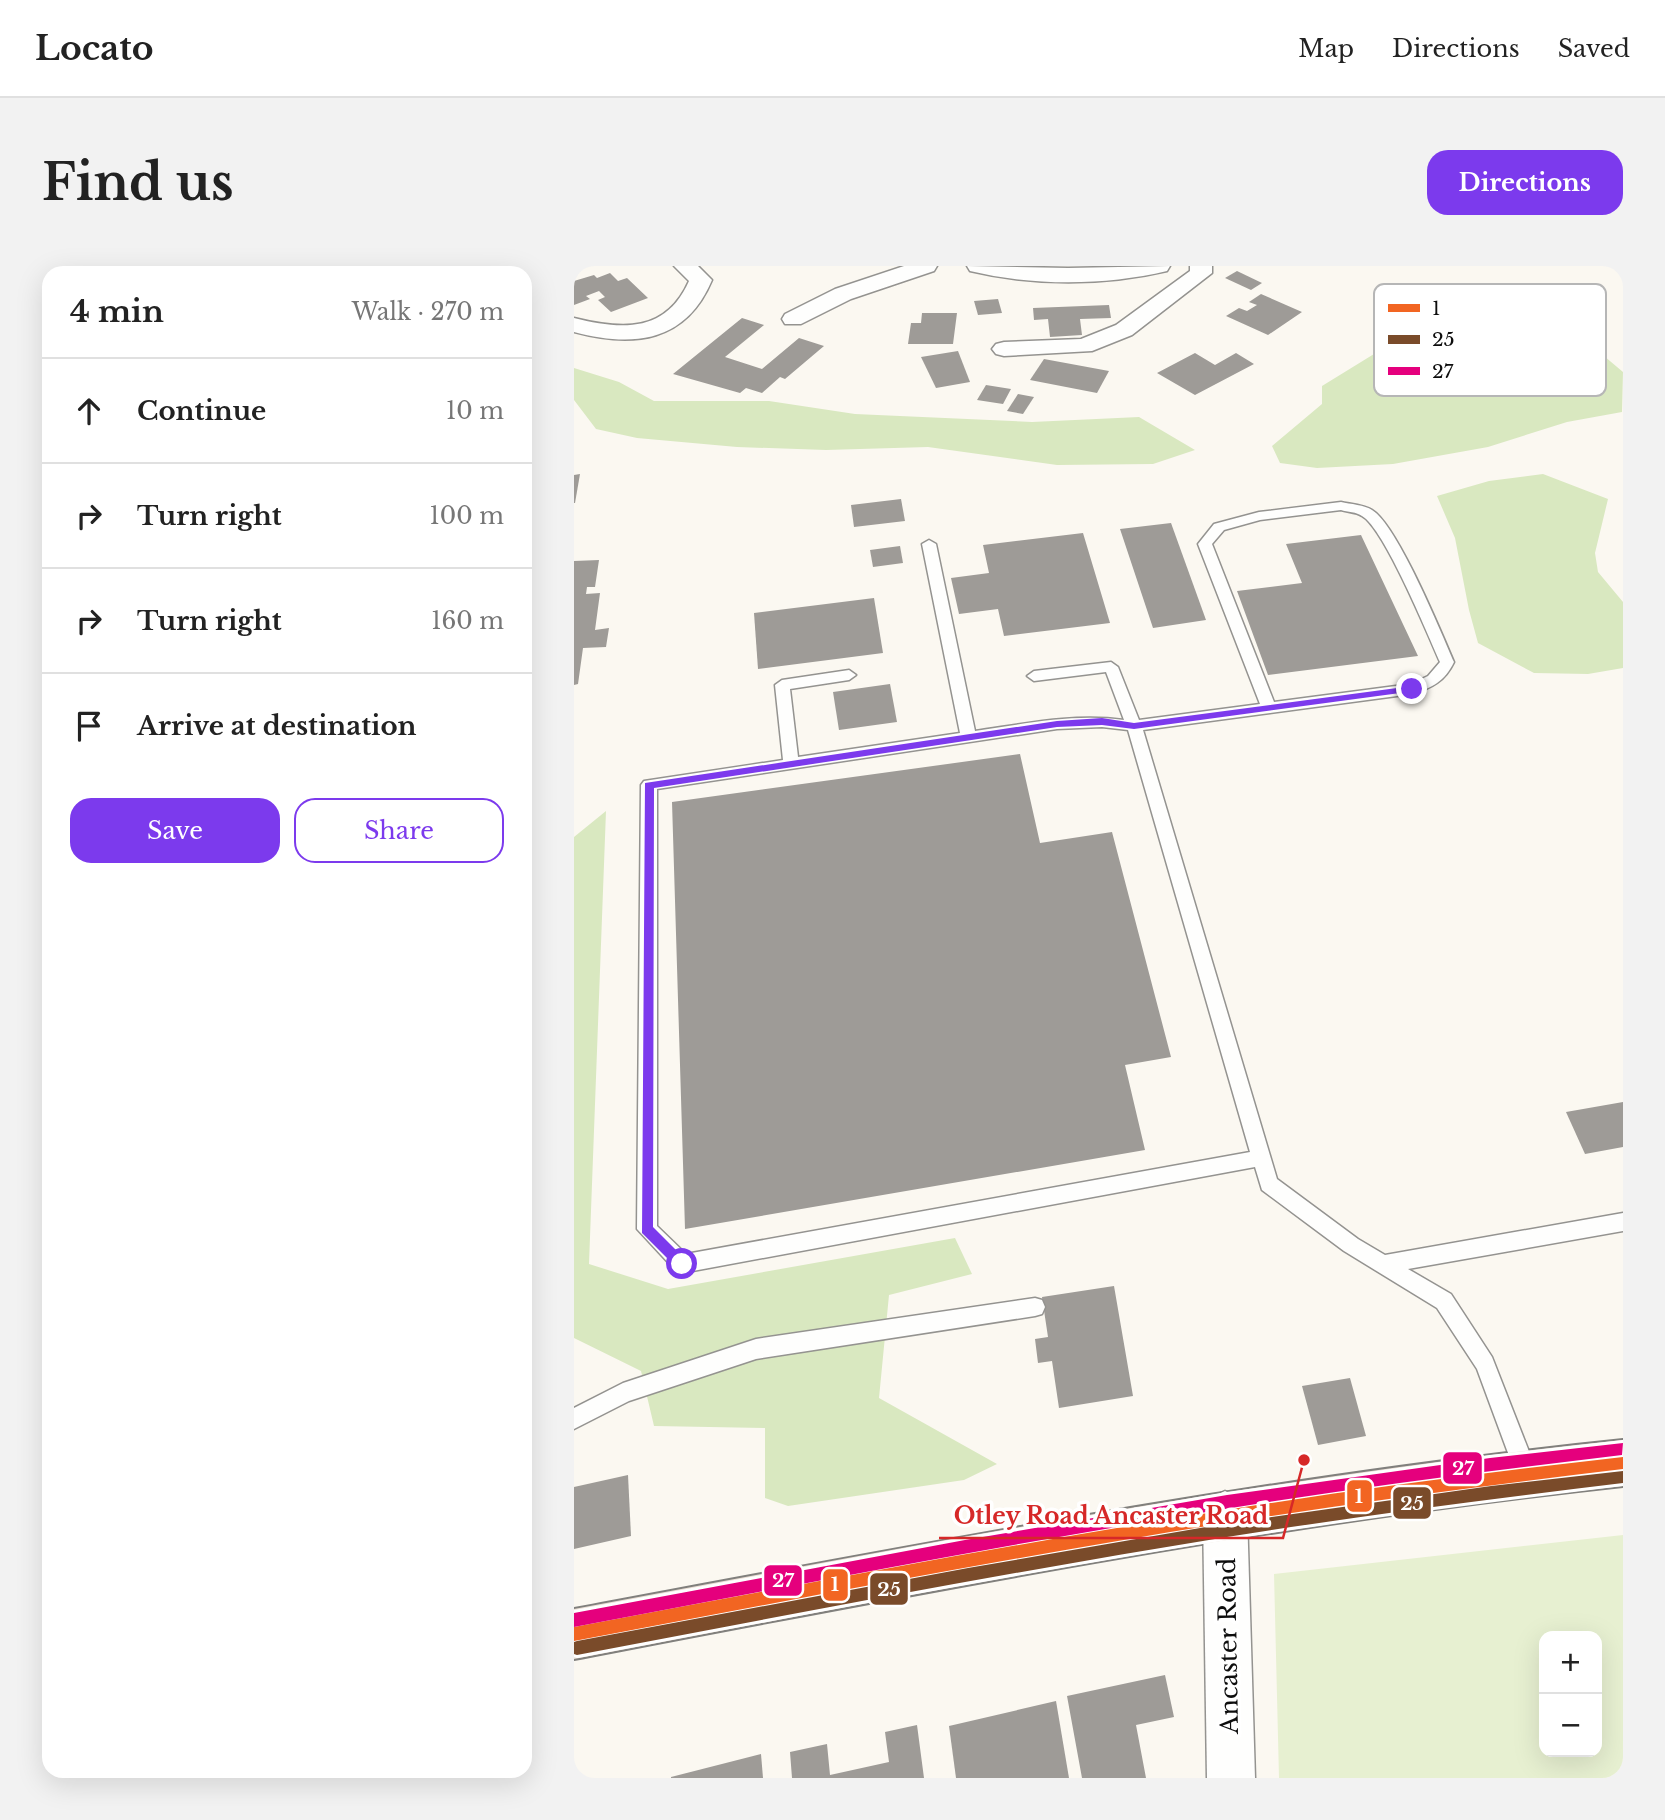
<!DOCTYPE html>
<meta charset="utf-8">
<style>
:root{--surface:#fff;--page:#f2f2f2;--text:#222;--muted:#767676;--line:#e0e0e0;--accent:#7c3aed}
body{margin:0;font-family:"Libre Baskerville",serif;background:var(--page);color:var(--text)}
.controls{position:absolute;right:21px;bottom:21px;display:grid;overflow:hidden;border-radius:14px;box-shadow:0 7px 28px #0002}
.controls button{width:63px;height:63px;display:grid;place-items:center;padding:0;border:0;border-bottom:2px solid var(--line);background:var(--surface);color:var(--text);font:35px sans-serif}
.stop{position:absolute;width:21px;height:21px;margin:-16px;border:5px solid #7c3aed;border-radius:50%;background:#fff}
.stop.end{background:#7c3aed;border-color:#fff;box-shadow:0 2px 7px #0008}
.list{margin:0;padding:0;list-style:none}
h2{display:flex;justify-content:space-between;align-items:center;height:91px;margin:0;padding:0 28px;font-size:30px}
h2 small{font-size:23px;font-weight:400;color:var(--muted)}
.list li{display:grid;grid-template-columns:46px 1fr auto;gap:21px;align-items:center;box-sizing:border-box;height:105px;padding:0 28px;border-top:2px solid var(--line)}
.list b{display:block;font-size:26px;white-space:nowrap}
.list em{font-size:23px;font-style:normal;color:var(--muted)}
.actions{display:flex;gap:14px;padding:21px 28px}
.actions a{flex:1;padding:16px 0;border:2px solid var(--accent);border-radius:21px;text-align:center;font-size:24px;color:var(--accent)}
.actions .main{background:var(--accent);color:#fff}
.icon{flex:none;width:38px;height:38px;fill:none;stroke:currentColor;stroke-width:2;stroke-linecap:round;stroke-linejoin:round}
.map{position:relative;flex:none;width:1049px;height:1512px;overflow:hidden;border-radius:21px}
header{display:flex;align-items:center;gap:42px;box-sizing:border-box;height:98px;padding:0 35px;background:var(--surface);border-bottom:2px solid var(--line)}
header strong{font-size:33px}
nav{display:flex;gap:38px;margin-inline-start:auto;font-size:24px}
.intro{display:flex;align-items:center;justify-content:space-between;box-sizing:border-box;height:168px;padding:0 42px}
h1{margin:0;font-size:49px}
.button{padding:18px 32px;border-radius:21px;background:var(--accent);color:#fff;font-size:24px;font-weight:700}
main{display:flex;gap:42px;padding:0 42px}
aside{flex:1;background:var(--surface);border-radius:21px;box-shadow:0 7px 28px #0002}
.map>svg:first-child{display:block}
.green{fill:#e7f0d1;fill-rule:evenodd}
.forest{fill:#d9e8c0}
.building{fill:#9e9b97}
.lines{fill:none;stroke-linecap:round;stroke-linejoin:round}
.service-casing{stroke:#949390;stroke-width:3}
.minor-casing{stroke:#949390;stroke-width:3}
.trunk-casing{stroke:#81807d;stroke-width:4}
.service{fill:#fefefd;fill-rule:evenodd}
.minor{fill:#fefefd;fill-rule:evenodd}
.trunk{fill:#ebe0d6;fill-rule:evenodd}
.bus-1-casing{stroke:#fff;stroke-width:6}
.bus-2-casing{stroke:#fff;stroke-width:6}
.bus-3-casing{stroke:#fff;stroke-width:6}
.bus-1{fill:#f26522;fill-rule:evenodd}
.bus-2{fill:#7a4b2a;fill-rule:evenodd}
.bus-3{fill:#e5007d;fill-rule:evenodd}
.route{fill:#7c3aed}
.labels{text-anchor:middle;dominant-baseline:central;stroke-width:7;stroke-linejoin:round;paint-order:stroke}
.near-street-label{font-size:24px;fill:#0d0d0d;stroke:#fff}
.key{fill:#fff;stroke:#b6b6b6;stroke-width:2}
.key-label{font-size:19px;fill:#0d0d0d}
.leader{fill:none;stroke:#d62828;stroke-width:2.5}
.callout-dot{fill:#d62828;stroke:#fff;stroke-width:2.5}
.callout-label{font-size:23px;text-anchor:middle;font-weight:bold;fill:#d62828;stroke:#fff;stroke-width:7;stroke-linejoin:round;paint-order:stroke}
.line-badge{stroke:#fff;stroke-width:2.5}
.badge-label{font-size:19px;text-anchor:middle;font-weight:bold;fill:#fff}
</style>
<header>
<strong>Locato</strong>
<nav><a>Map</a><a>Directions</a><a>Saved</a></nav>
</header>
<div class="intro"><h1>Find us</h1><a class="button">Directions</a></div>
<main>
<aside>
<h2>4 min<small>Walk · 270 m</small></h2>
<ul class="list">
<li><svg class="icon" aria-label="ahead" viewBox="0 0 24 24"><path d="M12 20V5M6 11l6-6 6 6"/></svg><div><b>Continue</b></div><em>10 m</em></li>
<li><svg class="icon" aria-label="right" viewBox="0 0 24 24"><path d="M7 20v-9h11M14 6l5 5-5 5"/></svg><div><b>Turn right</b></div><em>100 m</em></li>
<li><svg class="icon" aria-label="right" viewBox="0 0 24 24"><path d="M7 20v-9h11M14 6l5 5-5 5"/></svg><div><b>Turn right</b></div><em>160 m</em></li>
<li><svg class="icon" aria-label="arrive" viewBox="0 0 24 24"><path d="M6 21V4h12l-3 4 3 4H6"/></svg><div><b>Arrive at destination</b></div></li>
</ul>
<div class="actions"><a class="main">Save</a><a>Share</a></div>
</aside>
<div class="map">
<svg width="1049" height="1512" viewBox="0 0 1049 1512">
<rect width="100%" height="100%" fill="#fbf8f1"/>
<path class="green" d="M1049 1269V1512H705L700 1308ZM970 1370H1023V1486H970Z"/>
<g class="forest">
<polygon points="969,32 982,40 1011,74 1049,106 1048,146 993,156 914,181 819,198 743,202 706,197 698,180 748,138 748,120 865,48"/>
<polygon points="0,102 45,116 80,135 195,135 281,148 458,156 565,151 621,184 579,198 483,199 354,181 252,184 163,181 63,172 22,163 0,134"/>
<polygon points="969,208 1034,233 1021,287 1024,306 1049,336 1049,402 1014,408 960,407 904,377 895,344 881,272 863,230 915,215"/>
<polygon points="32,545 15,998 94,1023 381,972 398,1008 315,1029 305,1132 423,1198 390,1214 214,1240 191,1232 191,1162 80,1160 67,1105 0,1072 0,571"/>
</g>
<g class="building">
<polygon points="663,5 688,17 677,24 651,12"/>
<polygon points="36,7 44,15 53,12 74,32 37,46 24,34 31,31 25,25 12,30 16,33 0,39 0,15 20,9 23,12"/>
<polygon points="687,28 728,46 694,69 652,50 665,42 673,45 683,39 675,36"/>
<polygon points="424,33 428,47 404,49 400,35"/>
<polygon points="535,39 537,52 506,53 508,69 476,71 474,53 460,54 459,42"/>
<polygon points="348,47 383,47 379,78 334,78 337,57 347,57"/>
<polygon points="168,52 190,59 151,91 188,103 225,72 250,80 211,113 206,111 188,127 172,122 166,127 99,108"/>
<polygon points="384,85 396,116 362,122 347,91"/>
<polygon points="621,87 641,99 662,87 680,98 621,129 583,107"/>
<polygon points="470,93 535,105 523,127 456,114"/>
<polygon points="412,119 437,123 429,138 403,134"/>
<polygon points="444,128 460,131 449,148 433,145"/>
<polygon points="6,208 1,237 0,237 0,209"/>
<polygon points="327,233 331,255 280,261 277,239"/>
<polygon points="597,257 632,354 579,362 546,263"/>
<polygon points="509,267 536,357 430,370 424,343 385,348 377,312 415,307 409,279"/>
<polygon points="787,269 844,390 694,409 663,325 728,317 712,278"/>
<polygon points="326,280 329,297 299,301 296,284"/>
<polygon points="25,294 21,321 13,321 12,328 26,327 21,364 35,362 32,381 9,382 4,418 0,419 0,295"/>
<polygon points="300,332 309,387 184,403 180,347"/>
<polygon points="316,418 323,456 265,464 259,426"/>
<polygon points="446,488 466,577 538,566 597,791 551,799 571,884 111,963 98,536"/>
<polygon points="1049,836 1049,881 1011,888 992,846"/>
<polygon points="540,1020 559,1130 485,1142 478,1095 464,1097 461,1073 474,1071 468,1031"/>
<polygon points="776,1112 792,1170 744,1179 728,1120"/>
<polygon points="54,1209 57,1270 0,1283 0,1221"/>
<polygon points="591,1409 600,1451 562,1459 572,1512 508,1512 493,1430"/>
<polygon points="482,1435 495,1512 382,1512 375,1460"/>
<polygon points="343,1459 350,1512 218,1512 216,1486 253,1478 256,1509 315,1496 311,1466"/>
<polygon points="187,1488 189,1512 97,1512 97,1511"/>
</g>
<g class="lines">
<g class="service-casing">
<g id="service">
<path d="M767 236C776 238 791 239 798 244 823 259 867 366 880 396 871 415 858 422 838 428L569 464 703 913 784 973 811 989 1049 947V965L834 1003 877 1028 918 1091 963 1206 960 1214 952 1217 944 1214 903 1103 863 1042 770 985 688 924 681 901 108 1007 101 1004 63 963 67 519 70 515 209 494 201 419 208 414 275 404 282 409 275 414 216 423 224 491 386 467 348 278 355 274 362 278 401 465C450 458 500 447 550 454L532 406 460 415 453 410 460 405 537 396 544 401 565 454 686 438 624 278 640 258 685 246ZM767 244C773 246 783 246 788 250 810 262 854 369 866 396L854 410 837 418 700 436 638 278 650 264 686 254ZM528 461 554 464 676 886 112 988 83 960V523L483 463Z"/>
<polygon points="461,1032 468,1034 471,1041 468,1048 461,1050 182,1093 55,1135 0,1163 0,1142 49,1117 182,1073"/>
</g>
</g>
<g class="minor-casing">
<g id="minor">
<path d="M100 0H124L138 14C112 76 60 82 0 66V52C48 64 92 67 115 15Z"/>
<polygon points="330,0 363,0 360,5 277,33 227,58 211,58 208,53 211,48 261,23"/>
<path d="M393 0 494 2 596 0 593 5C530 20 459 20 396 5Z"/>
<polygon points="616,0 638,0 638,7 558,69 518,85 430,90 422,88 418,83 422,78 430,76 507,73 542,59 616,5"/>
<polygon points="651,1225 666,1232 673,1247 681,1512 633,1512 629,1247 636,1232"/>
</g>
</g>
<g class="trunk-casing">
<path id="trunk" d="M1049 1174V1220C696 1258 349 1326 0 1393V1343C349 1278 696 1210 1049 1174Z"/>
</g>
<use href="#service" class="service"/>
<use href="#minor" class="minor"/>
<use href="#trunk" class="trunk"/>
<g class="bus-1-casing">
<path id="bus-1" d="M1049 1191V1203C916 1219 784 1236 652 1257 434 1292 217 1334 0 1375V1361C217 1320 434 1279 652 1244 784 1223 916 1206 1049 1191Z"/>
</g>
<g class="bus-2-casing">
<path id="bus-2" d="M1049 1205V1217C917 1233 785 1250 653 1271 436 1306 219 1348 3 1389L0 1388V1376L3 1375 394 1302 655 1257 917 1220Z"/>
</g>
<g class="bus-3-casing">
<path id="bus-3" d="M1049 1177 1048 1189C915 1205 783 1221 651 1243 433 1278 217 1320 0 1361V1347L391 1274 653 1229 916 1192Z"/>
</g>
<use href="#bus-1" class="bus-1"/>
<use href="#bus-2" class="bus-2"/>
<use href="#bus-3" class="bus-3"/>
</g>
<polygon class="route" points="838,420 841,421 841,425 560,463 528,459 483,461 80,522 79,961 112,994 112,1002 103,1002 68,967 71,517 483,455 528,452 560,457"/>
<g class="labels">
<g class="near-street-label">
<text transform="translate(654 1380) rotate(-91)">Ancaster Road</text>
</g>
</g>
<rect x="800" y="18" width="232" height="112" rx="10" class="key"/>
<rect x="814" y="38" width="32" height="8" fill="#f26522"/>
<rect x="814" y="69" width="32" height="9" fill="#7a4b2a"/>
<rect x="814" y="101" width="32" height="8" fill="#e5007d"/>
<g class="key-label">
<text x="858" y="49">1</text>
<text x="858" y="80">25</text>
<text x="858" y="112">27</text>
</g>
<path class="leader" d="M730 1194L709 1272H365"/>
<circle class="callout-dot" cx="730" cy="1194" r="7"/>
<g class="callout-label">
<text x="537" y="1258">Otley Road Ancaster Road</text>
</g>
<g class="line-badge">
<rect x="868" y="1185" width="41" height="34" rx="7" fill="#e5007d"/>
<rect x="772" y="1213" width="27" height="34" rx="7" fill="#f26522"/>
<rect x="818" y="1220" width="40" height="34" rx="7" fill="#7a4b2a"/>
<rect x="189" y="1298" width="40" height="33" rx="7" fill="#e5007d"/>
<rect x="248" y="1302" width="27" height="34" rx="7" fill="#f26522"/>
<rect x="295" y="1306" width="40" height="34" rx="7" fill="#7a4b2a"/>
</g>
<g class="badge-label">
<text x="889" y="1209">27</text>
<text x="785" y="1237">1</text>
<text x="838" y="1244">25</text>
<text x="209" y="1321">27</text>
<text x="261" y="1325">1</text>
<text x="315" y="1330">25</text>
</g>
</svg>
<div class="controls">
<button>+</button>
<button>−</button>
</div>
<div class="stop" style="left:108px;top:998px"></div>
<div class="stop end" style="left:838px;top:423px"></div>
</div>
</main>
